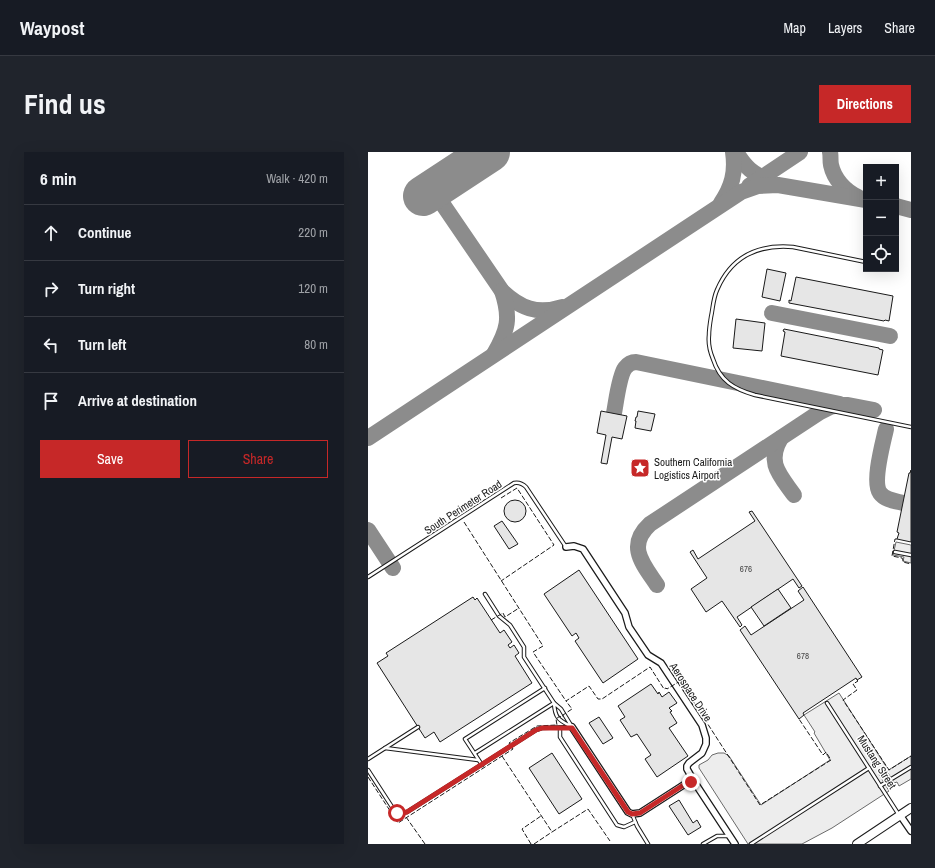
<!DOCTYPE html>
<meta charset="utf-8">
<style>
:root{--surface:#171b24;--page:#20242c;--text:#f1f3f6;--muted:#9ea1a6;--line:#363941;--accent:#c62828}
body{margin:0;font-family:"Archivo Narrow",sans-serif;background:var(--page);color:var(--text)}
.controls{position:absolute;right:12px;top:12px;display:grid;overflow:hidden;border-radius:0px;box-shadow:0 4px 16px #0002}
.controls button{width:36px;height:36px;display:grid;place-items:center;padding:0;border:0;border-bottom:1px solid var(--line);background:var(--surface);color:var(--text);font:20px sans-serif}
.stop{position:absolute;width:12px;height:12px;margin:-9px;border:3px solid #c62828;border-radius:50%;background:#fff}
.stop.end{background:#c62828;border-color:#fff;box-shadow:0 1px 4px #0008}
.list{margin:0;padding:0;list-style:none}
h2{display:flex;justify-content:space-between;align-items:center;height:52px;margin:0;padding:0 16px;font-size:17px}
h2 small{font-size:13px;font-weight:400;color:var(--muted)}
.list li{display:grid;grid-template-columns:26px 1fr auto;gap:12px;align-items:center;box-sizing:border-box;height:56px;padding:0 16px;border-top:1px solid var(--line)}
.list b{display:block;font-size:15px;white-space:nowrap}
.list em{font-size:13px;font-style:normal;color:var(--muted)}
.actions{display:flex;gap:8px;padding:12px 16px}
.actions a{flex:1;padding:9px 0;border:1px solid var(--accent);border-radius:0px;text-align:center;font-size:14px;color:var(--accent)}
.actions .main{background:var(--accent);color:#fff}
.icon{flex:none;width:22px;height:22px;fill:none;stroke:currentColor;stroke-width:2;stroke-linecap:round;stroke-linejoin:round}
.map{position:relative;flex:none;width:543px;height:692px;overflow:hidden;border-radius:0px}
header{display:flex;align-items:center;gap:24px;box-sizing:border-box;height:56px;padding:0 20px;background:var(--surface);border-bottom:1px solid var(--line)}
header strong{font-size:19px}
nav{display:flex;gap:22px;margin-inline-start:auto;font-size:14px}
.intro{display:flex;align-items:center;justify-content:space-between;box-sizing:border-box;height:96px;padding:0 24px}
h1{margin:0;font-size:28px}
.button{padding:10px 18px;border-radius:0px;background:var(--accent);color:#fff;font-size:14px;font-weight:700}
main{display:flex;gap:24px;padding:0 24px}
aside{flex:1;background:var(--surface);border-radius:0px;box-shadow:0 4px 16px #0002}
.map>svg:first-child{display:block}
.built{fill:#ededed;stroke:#6a6a6a}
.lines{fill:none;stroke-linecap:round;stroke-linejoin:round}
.taxiway{stroke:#8c8c8c;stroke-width:16}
.runway{stroke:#8c8c8c;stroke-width:40}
.building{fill:#e6e6e6;stroke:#1a1a1a}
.lane-casing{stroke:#1a1a1a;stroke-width:4.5}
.street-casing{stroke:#1a1a1a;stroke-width:8}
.secondary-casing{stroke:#1a1a1a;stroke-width:10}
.lane{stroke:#fff;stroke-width:2.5}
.street{stroke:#fff;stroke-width:5.5}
.secondary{stroke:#fff;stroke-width:8}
.fence{stroke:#1a1a1a;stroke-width:1;stroke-dasharray:5 2;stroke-linecap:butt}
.route{stroke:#c62828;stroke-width:5}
.labels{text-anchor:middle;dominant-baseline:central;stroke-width:3;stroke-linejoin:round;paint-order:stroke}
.number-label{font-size:9px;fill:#4d4d4d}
.poi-label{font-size:11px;fill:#1a1a1a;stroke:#fff;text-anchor:start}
.street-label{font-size:11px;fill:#1a1a1a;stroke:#fff}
</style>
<header>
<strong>Waypost</strong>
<nav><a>Map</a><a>Layers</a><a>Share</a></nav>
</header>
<div class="intro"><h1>Find us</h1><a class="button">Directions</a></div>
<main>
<aside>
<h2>6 min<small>Walk · 420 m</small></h2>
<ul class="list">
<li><svg class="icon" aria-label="ahead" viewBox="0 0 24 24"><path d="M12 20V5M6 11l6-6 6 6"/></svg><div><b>Continue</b></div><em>220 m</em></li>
<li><svg class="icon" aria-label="right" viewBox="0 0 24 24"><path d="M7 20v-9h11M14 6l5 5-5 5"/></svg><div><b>Turn right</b></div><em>120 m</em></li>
<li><svg class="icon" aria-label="left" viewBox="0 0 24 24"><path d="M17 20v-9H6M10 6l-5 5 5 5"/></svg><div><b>Turn left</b></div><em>80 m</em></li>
<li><svg class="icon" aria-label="arrive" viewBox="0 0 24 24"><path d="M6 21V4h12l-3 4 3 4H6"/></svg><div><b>Arrive at destination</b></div></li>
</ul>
<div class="actions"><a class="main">Save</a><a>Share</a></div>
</aside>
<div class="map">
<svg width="543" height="692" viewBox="0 0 543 692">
<rect width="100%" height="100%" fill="#fff"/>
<g class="built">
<polygon points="528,390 543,393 543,411 535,409 536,405 525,403"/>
<polygon points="471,541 519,616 511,622 521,639 464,676 434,692 380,692 331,616 331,613 340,608 344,603 350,601 356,601 361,604 393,653 462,608 446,581 447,580 436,563"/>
<polygon points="543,604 543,627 531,634 529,630 526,631 519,619"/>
</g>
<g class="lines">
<g class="taxiway">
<path d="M368 0C378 16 384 21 401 29"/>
<path d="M462 0C463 4 462 9 463 13 466 27 477 39 490 45"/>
<polyline points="381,34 432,0"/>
<path d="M65 38 134 139C152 156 169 163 194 155"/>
<path d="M353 51C364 35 368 20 365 0"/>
<polyline points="528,54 543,58"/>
<polyline points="404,161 522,184"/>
<path d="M126 202C140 178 143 166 134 139"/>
<path d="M246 261C248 251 251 224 257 216 260 212 263 210 268 210L472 252"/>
<path d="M518 277C515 291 504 330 512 341 517 348 527 349 535 351"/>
<polyline points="0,286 373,40 390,34 410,33 498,48"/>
<path d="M413 286C398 311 412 323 426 343"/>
<polyline points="0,378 25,416"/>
<path d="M289 433C275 412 258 394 282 372L452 260 462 255 471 253H480L506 258"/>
</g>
<polyline class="runway" points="55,44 122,0"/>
</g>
<g class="building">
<polygon points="399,117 418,121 412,149 394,145"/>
<polygon points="428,125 525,144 521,169 517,168 516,169 421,151 421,148 423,149"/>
<polygon points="368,167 397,171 394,199 365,196"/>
<polygon points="416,177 511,196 511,197 515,198 510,223 413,204 417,180 415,179"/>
<polygon points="233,259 259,264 254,287 244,285 239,312 233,311 238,283 229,281"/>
<polygon points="270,259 287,262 283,279 267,276 268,269 267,269 268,265 269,265"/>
<polygon points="543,318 543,390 529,387 531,381 529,380 541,321 542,321"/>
<circle cx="147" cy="359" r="11"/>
<polygon points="384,359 434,434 431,436 425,427 369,465 374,473 372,475 354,449 338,460 323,437 339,426 322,400 325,398 330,407 387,369 381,360"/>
<polygon points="134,369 150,392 141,397 126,374"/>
<polygon points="211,418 270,507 235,531 207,489 211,486 208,481 204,484 176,442"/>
<polygon points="435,435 494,525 489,528 488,526 435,561 436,563 431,567 372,478 377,474 383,483 436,448 430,439"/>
<polygon points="410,437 423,456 396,474 383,455"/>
<polygon points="105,445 107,448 109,446 132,481 136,478 144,490 140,493 142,496 146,493 151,501 147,504 164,531 72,590 66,580 57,586 9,511 20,504 18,501"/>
<polygon points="283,532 290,542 291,540 294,545 301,540 309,551 301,556 304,559 302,560 309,571 301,576 320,604 289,625 277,607 283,603 269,582 263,585 252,568 257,565 250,554"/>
<polygon points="231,565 245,586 235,592 221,571"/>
<polygon points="184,601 214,647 191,662 161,616"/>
<polygon points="311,648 325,671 329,668 333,675 320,683 301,654"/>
</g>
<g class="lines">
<g class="lane-casing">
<g id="lane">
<path d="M498 110 425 95C390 92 363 105 349 138 345 147 345 156 343 165 342 171 341 177 341 183 340 192 342 200 345 207 352 229 366 237 387 243L543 275"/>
<polyline points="527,400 543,403"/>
<path d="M0 425 146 331C151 330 154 331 158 335L198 395"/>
<path d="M186 551 193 557 204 575C191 568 187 567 186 551Z"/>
<polyline points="459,551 531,663"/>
<polyline points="192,576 192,585 249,673 256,675 267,670"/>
<polyline points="17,596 110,608"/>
<polyline points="107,601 186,551 156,505 156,495 142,473 131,464 117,442"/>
<polyline points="0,607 50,575"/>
<polyline points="114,613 97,587 177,536"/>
<path d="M0 618 26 658C30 661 34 661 39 660L168 578 174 576 204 575"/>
<polyline points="512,634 543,615"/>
<polyline points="264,662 269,674 280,692"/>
<polyline points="335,692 349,684 362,684"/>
<polyline points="383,692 501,616"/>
</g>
</g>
<g class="street-casing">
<g id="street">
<polyline points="198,395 206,394 215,397 257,461 261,475 280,503 293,511 334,573 338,586 338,592 334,601 321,611 319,614 319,617 327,631 367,692"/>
<polyline points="204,575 258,657 260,660 264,662 272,661 317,632 323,630 327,631"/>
<polyline points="532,663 543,679"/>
</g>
</g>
<g class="secondary-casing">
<polyline id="secondary" points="489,692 543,656"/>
</g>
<use href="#lane" class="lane"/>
<use href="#street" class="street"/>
<use href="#secondary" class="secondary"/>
<g class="fence">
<polyline points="133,346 149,336 186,393 133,429"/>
<polyline points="96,370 175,494 165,500 198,549"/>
<polyline points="529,387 527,387 524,404 534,406 535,408 535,410 543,412"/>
<polyline points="123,468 135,461 137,465 151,456"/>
<polyline points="489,528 490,529 485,532 489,538 475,548 521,618 543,604"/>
<polyline points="134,604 184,680 220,657 242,689"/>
<polyline points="0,625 30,671 145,597 141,591 169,574 189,573 188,567 192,564 193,565 195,564 195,563 204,557 198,549 221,534 230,547 234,547 282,515 296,537 298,536 299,537 312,529 392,653 463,608 458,600 455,603 431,567"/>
<polyline points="38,665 57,692"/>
<polyline points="163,692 154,677 173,664"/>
<polyline points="166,692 184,680"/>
</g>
</g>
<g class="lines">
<polyline class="route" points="29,661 34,661 39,660 168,578 174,576 204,576 260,660 264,662 272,661 317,632 323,630"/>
</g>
<defs>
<g id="sight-square" transform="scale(1)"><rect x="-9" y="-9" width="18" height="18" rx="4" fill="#c62828" stroke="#fff"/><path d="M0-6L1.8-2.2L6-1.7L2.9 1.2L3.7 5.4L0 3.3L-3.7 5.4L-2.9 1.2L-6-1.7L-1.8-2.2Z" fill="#fff"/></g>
</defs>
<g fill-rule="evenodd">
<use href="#sight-square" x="272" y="316"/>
</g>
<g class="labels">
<g class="number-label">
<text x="378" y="417">676</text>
<text x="435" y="504">678</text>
</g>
<g class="poi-label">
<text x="286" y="310">Southern California<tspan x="286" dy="13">Logistics Airport</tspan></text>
</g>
<g class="street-label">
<text transform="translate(95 355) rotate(-33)">South Perimeter Road</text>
<text transform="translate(323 540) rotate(57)">Aerospace Drive</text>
<text transform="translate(509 610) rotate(57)">Mustang Street</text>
</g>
</g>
</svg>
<div class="controls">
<button>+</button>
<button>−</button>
<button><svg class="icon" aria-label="locate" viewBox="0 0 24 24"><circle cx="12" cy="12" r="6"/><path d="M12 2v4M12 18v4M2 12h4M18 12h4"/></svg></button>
</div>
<div class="stop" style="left:29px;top:661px"></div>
<div class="stop end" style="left:323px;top:630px"></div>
</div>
</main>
